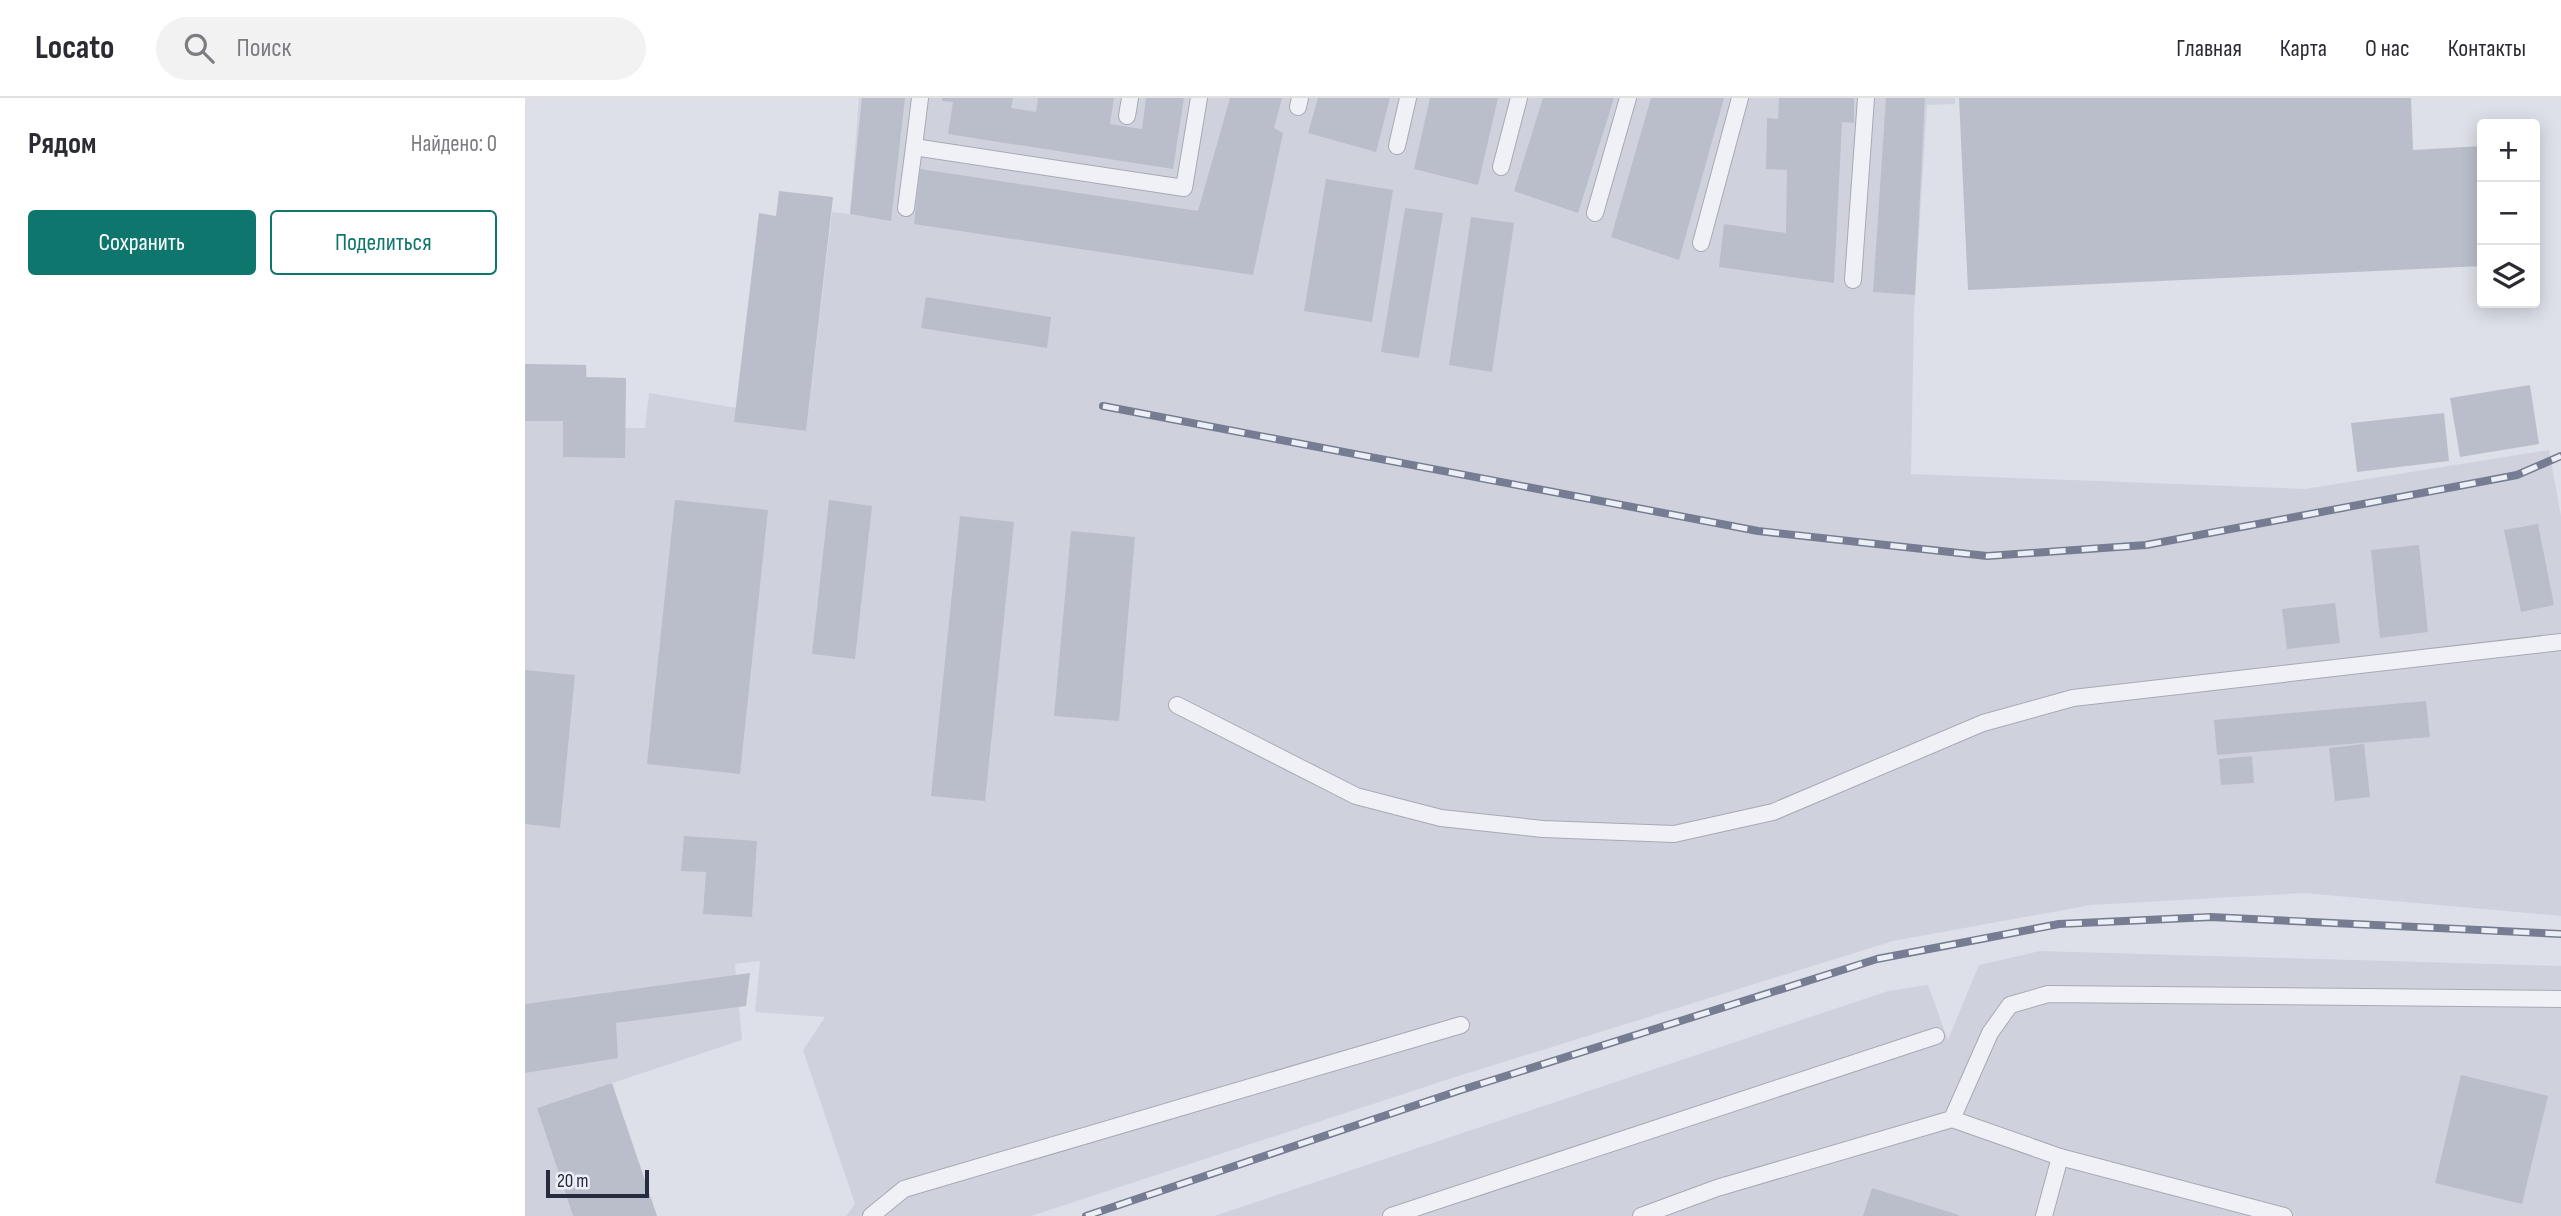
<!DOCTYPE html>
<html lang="ru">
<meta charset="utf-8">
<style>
:root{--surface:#fff;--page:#f2f2f3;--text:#2b2b33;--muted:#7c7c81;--line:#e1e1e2;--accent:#0f766e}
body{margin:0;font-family:"Sofia Sans Condensed",sans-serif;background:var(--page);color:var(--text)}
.controls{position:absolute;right:21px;top:21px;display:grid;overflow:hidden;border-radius:7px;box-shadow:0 4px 18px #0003}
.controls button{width:63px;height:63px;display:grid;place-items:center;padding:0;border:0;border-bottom:2px solid var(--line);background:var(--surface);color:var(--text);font:35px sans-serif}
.scale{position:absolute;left:21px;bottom:18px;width:103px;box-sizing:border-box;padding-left:7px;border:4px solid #262b3f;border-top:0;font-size:19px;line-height:24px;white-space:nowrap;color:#262b3f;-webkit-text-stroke:5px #edeff6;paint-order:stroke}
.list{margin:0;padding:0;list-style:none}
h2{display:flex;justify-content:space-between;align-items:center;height:91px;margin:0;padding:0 28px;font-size:30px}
h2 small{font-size:23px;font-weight:400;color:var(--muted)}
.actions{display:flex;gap:14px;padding:21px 28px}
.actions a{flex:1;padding:16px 0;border:2px solid var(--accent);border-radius:7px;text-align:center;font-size:24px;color:var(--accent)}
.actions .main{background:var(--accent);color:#fff}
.icon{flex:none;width:38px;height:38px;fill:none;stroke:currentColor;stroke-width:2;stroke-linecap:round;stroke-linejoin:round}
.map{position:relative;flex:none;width:2036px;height:1118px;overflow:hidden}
header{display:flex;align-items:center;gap:42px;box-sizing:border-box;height:98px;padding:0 35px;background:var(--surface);border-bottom:2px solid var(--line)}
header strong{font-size:33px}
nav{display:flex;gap:38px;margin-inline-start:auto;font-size:24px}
.search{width:490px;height:63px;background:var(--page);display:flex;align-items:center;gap:18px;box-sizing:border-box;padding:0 24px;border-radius:38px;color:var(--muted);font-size:26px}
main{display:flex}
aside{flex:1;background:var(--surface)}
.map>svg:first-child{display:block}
.built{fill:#cfd2dd}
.building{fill:#babecb}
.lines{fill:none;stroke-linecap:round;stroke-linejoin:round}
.service-casing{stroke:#a6aab5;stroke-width:18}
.service{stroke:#f0f1f6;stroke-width:16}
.rail-casing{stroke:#767d92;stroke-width:8}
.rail{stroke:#edeff6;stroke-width:5;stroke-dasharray:16;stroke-linecap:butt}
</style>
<header>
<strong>Locato</strong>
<div class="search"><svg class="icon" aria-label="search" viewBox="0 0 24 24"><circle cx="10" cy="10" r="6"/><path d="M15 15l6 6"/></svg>Поиск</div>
<nav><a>Главная</a><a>Карта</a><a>О нас</a><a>Контакты</a></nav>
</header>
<main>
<aside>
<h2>Рядом<small>Найдено: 0</small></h2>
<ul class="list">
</ul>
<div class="actions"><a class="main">Сохранить</a><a>Поделиться</a></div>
</aside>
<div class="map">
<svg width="2036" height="1118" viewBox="0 0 2036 1118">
<rect width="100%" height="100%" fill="#dde0e8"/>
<g class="built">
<polygon points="334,0 1430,0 1430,6 1402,7 1389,214 1386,376 1780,391 2024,352 2036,418 2036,818 1779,795 1566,807 1368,843 924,981 506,1118 321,1118 330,1106 278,952 300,919 230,914 235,863 210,866 217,942 12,1010 48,1118 0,1118 0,266 61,267 62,279 101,280 100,330 120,330 124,295 211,310 210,324 281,333 307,114 325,116"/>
<polygon points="1515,853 2036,868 2036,1118 689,1118 1363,893 1403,887 1423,942 1454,867"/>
</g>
<g class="building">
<polygon points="337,0 380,0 366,123 325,116"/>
<polygon points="417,0 488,0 486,10 511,14 513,0 589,0 585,26 617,31 621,0 659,0 648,71 423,36 428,4 417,3"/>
<polygon points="705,0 757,0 749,30 758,35 728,177 389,126 395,71 673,113"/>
<polygon points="793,0 865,0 851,54 783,35"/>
<polygon points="905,0 973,0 953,87 889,71"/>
<polygon points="1018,0 1089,0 1053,115 989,93"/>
<polygon points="1126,0 1199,0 1154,162 1086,139"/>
<polygon points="1254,0 1329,0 1329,25 1317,24 1309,185 1194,169 1199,126 1261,135 1262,72 1241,71 1242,20 1253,21"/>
<polygon points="1361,0 1400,0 1390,197 1348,194"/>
<polygon points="1434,0 1886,0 1888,52 1957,48 1957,168 1443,192"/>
<polygon points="801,81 868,92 847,224 779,213"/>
<polygon points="254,93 308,99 281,333 209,324 234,115 251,118"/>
<polygon points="880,110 918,115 894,260 856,254"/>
<polygon points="946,119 989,125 967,274 924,267"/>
<polygon points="401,199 526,219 522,250 396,230"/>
<polygon points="0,266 61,267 61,279 101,280 100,360 38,359 38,323 0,323"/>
<polygon points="2005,287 2014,346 1935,359 1925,300"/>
<polygon points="1919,315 1924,363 1832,374 1826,325"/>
<polygon points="150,402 243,412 215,676 122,666"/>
<polygon points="304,402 347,408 330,561 287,556"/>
<polygon points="435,418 489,424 460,703 406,698"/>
<polygon points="2013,426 2029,507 1996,514 1979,432"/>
<polygon points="546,433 610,439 594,623 529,618"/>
<polygon points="1894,447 1903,534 1855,540 1846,452"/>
<polygon points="1810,505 1815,545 1762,551 1757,511"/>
<polygon points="0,572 50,577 35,730 0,726"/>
<polygon points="1901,603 1905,639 1692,657 1689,622"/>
<polygon points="1839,646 1845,699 1810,703 1804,650"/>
<polygon points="1727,658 1729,685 1696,687 1694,661"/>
<polygon points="159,738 232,743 227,819 178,816 181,774 156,773"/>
<polygon points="225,875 221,908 91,925 93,960 0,975 0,906"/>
<polygon points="1936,977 2023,998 1997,1106 1910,1085"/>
<polygon points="87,985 132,1118 48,1118 12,1010"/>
<polygon points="1347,1090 1434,1117 1433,1118 1338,1118"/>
</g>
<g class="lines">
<g class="service-casing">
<g id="service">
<polyline points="773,9 775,0"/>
<polyline points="602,18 605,0"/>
<polyline points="872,48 883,0"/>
<polyline points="389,49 395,0"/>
<polyline points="976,69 994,0"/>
<polyline points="381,110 389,49 659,90 674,0"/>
<polyline points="1070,115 1103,0"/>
<polyline points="1176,145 1215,0"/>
<polyline points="1328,182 1341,0"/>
<polyline points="652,607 831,698 916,720 1018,731 1149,736 1248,714 1458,625 1548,600 2036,544"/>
<polyline points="1427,1021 1535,1059 1759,1118"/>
<polyline points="346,1118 379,1091 936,927"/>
<polyline points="866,1118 1411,938"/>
<polyline points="1116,1118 1192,1090 1427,1021 1465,935 1485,907 1523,896 2036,901"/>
<polyline points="1519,1118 1535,1059"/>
</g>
</g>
<use href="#service" class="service"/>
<g class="rail-casing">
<g id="rail">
<polyline points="578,308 1233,433 1462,458 1621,447 1992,377 2036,358"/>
<polyline points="561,1118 933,993 1352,861 1534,826 1686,819 2036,836"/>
</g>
</g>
<use href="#rail" class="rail"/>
</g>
</svg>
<div class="controls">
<button>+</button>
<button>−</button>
<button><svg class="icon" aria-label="layers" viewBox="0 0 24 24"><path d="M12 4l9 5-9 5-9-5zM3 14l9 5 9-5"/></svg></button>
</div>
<div class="scale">20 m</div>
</div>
</main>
